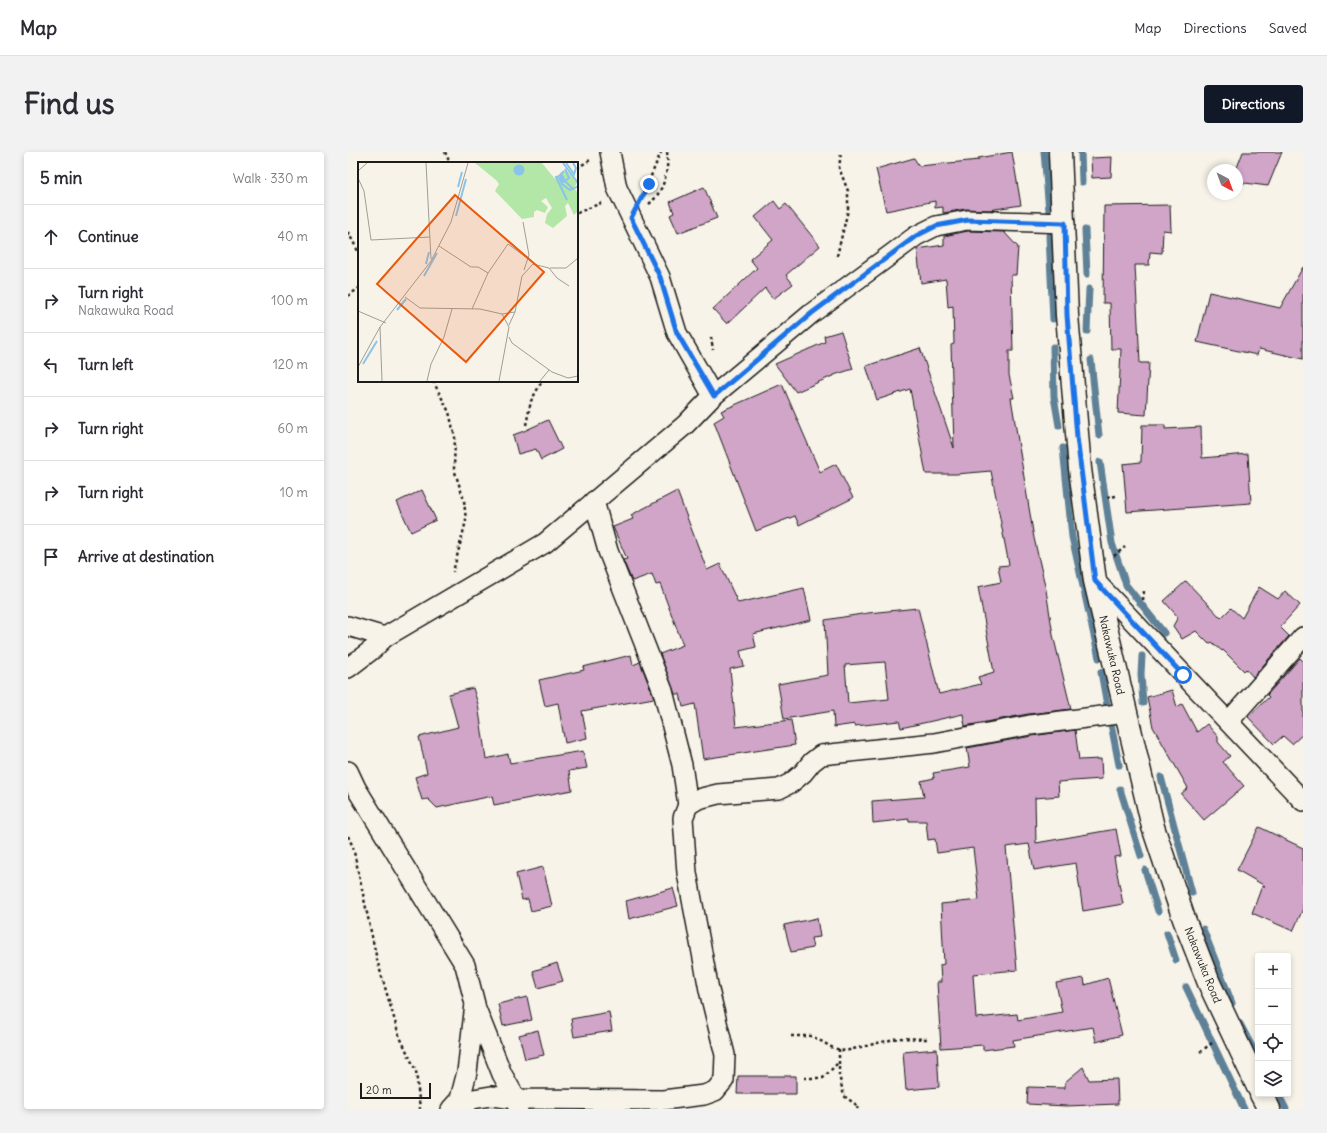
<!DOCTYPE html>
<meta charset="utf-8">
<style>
:root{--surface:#fff;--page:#f2f2f3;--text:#2b2b33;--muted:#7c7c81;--line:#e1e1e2;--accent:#111827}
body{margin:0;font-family:Delius,sans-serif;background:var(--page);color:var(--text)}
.controls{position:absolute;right:12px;bottom:12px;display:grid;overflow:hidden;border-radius:4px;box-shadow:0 2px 6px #0003}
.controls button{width:36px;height:36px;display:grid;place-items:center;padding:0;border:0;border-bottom:1px solid var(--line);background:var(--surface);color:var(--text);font:20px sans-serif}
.compass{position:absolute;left:859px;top:12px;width:36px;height:36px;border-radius:50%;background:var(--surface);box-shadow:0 2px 6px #0003;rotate:139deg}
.scale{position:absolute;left:12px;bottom:10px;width:71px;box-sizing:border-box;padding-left:4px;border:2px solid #1c1c1c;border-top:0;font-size:11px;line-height:14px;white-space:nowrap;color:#1c1c1c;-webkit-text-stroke:3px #f7f3e8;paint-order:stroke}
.stop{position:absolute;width:12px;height:12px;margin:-9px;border:3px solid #1a73e8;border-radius:50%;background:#fff}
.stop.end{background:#1a73e8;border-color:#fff;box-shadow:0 1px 4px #0008}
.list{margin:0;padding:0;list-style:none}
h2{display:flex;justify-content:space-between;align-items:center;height:52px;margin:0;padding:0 16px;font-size:17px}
h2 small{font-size:13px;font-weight:400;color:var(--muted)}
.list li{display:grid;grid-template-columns:26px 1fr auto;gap:12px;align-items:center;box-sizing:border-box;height:64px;padding:0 16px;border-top:1px solid var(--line)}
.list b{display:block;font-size:15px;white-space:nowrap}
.list p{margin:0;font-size:13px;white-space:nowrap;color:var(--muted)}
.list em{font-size:13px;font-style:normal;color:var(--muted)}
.icon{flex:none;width:22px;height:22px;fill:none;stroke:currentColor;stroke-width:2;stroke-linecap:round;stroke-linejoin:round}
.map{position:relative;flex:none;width:955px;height:957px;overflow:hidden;border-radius:4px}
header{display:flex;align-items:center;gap:24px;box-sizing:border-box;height:56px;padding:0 20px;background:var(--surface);border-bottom:1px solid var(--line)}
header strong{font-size:19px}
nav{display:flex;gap:22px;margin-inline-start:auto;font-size:14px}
.intro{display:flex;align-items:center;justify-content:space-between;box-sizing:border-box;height:96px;padding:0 24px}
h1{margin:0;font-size:28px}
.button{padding:10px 18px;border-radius:4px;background:var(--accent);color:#fff;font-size:14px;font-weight:700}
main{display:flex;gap:24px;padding:0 24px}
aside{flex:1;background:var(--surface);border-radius:4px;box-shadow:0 2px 6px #0003}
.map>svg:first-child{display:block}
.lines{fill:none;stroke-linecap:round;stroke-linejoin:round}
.stream{stroke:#5e8197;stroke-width:7}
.building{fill:#d0a5c8;stroke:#1c1c1c;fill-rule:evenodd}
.minor-casing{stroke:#1c1c1c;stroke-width:22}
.secondary-casing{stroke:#1c1c1c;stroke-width:25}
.path{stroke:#1c1c1c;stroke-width:2.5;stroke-dasharray:3 3;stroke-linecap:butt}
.minor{stroke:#f7f3e8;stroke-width:19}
.secondary{stroke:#f7f3e8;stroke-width:22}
.route{stroke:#1a73e8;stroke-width:5}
.labels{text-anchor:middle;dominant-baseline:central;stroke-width:3;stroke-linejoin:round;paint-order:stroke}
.street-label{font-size:11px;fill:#1c1c1c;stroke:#f7f3e8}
.inset-river{fill:none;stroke:#8ac4e9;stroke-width:2}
.inset-road{fill:none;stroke:#9f9d96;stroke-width:1}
.view{fill:#e8590c;fill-opacity:0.15;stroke:#e8590c;stroke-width:2}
.inset-edge{fill:none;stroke:#1c1c1c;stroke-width:2}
</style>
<header>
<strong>Map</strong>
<nav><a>Map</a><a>Directions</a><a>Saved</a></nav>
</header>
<div class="intro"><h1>Find us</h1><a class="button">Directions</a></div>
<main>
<aside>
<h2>5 min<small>Walk · 330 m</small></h2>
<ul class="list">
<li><svg class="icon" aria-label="ahead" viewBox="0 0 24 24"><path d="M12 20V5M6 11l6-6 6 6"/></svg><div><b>Continue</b></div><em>40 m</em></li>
<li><svg class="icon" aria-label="right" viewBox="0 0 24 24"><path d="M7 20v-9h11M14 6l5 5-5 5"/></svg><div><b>Turn right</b><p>Nakawuka Road</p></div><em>100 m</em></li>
<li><svg class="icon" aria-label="left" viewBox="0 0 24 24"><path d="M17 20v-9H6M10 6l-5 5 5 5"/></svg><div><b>Turn left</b></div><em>120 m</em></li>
<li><svg class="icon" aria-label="right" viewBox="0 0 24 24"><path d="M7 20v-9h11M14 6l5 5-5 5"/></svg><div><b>Turn right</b></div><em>60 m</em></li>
<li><svg class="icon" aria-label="right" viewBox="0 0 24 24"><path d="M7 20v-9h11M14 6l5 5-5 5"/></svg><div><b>Turn right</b></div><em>10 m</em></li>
<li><svg class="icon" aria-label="arrive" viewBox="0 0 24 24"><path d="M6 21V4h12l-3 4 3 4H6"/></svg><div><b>Arrive at destination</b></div></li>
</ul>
</aside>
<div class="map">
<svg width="955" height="957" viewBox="0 0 955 957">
<rect width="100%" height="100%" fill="#f7f3e8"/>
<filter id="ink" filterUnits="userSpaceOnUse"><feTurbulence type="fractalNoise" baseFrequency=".025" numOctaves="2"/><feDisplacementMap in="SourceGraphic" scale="8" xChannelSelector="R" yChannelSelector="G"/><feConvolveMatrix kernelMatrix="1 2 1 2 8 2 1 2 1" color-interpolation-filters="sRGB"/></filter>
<g filter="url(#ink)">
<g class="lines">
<g class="stream">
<polyline points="696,0 701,59"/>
<polyline points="733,0 734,30"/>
<polyline points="737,78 739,122"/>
<polyline points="701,84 705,167"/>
<polyline points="739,179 741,137"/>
<polyline points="705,195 706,245 711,274"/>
<polyline points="743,208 751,283"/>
<polyline points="715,296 724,385 751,506"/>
<polyline points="752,310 764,391 778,433 816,481"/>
<polyline points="794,504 793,522 795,551"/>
<polyline points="753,520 759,553"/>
<polyline points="763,572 771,613"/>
<polyline points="813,625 844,741"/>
<polyline points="772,637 793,704"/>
<polyline points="797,718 810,759"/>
<polyline points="855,777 884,851"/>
<polyline points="819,781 828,808"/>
<polyline points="838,835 896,957"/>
<polyline points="892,872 910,906"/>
<polyline points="930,942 938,957"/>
</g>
</g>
<g class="building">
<polygon points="664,0 673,53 641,58 617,57 595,61 595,55 587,56 587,49 538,59 528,17 566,6 571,14 631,8 630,6"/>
<polygon points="895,0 934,0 920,34 889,30 888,18"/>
<polygon points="764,5 763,25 744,26 743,6"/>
<polygon points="356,35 369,66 330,81 322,63 326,61 322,50"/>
<polygon points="426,49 432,57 438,52 472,94 438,123 445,132 425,147 417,136 379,172 365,157 409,116 402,107 425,88 407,65"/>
<polygon points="822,53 823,79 815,78 814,101 802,100 801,113 787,113 792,211 801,211 798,263 770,261 773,197 763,197 762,151 755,151 756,54"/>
<path d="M620 79 656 80 670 95 668 123H663L665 199H661V223L666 246H663L686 386 698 438 705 483 723 557 680 562 617 574 615 562 553 576 551 569 507 574V572L486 575 485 559 436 567 430 532 480 523 477 468 520 461 570 456 591 542 633 532 630 525 646 520 630 435 653 430 650 414 661 413 643 319 608 322H578L562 237 529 248 518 214 572 196 606 296 603 193 606 192 605 154 600 155 598 127 573 131 569 97 596 93V84ZM537 510 541 547 500 551 497 513Z"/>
<polygon points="955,115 955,207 911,197 909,203 849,190 861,140 932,156"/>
<polygon points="493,179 505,217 489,222 448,240 427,212 477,190 476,184"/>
<polygon points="434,232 472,320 488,312 505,346 451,373 447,364 408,379 366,270 376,264 373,259"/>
<polygon points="200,268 214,297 193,308 188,297 170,302 165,283 176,279"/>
<polygon points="794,273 817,273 817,277 853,275 854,306 900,302 903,351 779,360 775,312 793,310"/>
<polygon points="74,338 88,368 63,380 49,350"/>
<polygon points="329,339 359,418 372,412 390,451 456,436 463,468 405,482 408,495 392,499 396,514 382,517 388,575 443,568 447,593 355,607 347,552 335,555 332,542 327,542 312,502 335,493 312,432 308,433 304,422 284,429 275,408 279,407 265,375 285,367 283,363"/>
<polygon points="838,429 873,466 883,456 894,466 911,435 930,447 937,439 952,453 932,475 941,484 905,525 898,517 896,519 875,498 874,499 864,490 861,492 848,479 834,487 825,474 830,465 816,449"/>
<polygon points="283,503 285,513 292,510 306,546 234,559 239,586 217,591 210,551 197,554 191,528 236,518 235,515"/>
<polygon points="952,506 955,509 955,582 944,592 935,584 926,592 900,565 921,545 919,543"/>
<polygon points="125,536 130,552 138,607 160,602 162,611 235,599 239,616 221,619 224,638 146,653 144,644 89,656 80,647 74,648 67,625 79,621 71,585 110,575 101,542"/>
<polygon points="824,538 829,555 834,552 849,580 859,572 870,585 870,590 882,604 875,610 896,634 856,668 833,642 840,636 805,575 799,545"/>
<polygon points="727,578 731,608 753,607 754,627 710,630 711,644 687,646 688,691 768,677 773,704 766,705 775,752 735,759 728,711 686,718 681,692 658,695 669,818 625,822 628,866 669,862 670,868 714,860 708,831 736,826 737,833 760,826 774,883 748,890 745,875 665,888 666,894 635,898 635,893 593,896 589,830 593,830 592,813 596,812 593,752 631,748 625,696 589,701 587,687 580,688 578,669 561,669 561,667 525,671 524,649 576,645 573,629 586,626 585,621 622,615 619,596 684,584"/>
<polygon points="911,675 955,696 955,757 945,779 904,761 914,734 917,734 889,718"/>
<polygon points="195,715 204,754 183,759 180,747 174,748 168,722"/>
<polygon points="325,736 330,754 281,767 278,749"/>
<polygon points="469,766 472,785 463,786 465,796 443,800 436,773"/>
<polygon points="209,811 215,829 190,836 185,819"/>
<polygon points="179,845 184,868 155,874 150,852"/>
<polygon points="261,860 264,879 226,885 223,867"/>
<polygon points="190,878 196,903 177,907 171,883"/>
<polygon points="589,897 591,935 558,938 555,900"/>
<polygon points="735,915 741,928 769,927 770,952 718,954 679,952 680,935 717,936 717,930"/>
<polygon points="390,924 448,924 448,942 389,942"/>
</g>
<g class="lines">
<g class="minor-casing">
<g id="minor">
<polyline points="262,0 269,36 312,125 329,181 365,244"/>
<polyline points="246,349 260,399 315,539 334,613 340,653"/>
<polyline points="747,429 955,649"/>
<polyline points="0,474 37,485 197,391 337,273 365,244 464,161 568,84 588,74 619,68 717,71"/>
<polyline points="0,516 25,497 37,485"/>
<polyline points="881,569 955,485"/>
<polyline points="0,619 8,636 117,813 127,852 119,920 112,947 103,957"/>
<polyline points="127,854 154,922 168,947 170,956"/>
<polyline points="107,957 125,947 143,944 168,947 315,948 356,943 367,939 376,928 377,903 361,838 339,721 335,666 340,653 350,647 370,642 431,637 443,631 455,621 464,610 473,603 586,591 682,573 778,561"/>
</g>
</g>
<g class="secondary-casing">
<g id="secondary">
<polyline points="712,0 719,163 732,317 747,429 805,675 836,767 861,831 910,935"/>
<polyline points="913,942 921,957"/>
</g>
</g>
<g class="path">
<polyline points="97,0 102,11"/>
<polyline points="229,16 242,8"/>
<polyline points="296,41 313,0"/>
<path d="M301 52C316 40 321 18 319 0"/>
<polyline points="229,61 253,51"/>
<polyline points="0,80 11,101"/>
<polyline points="489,104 500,58 500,39 491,16 493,0"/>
<polyline points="0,144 11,136"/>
<polyline points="363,185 365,198"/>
<polyline points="85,229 101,260 107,285 106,317 116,348 118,369 105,420"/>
<polyline points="178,273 183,249 194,229"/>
<polyline points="759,345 769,344"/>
<polyline points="766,404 777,395"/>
<polyline points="795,448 796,439"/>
<polyline points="0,684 5,695 29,808 51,883 68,919 72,957"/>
<polyline points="443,884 464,884 485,896 497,899 550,886 579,887"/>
<polyline points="491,897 491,923 496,944 510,954 509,957"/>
<polyline points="852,900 864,891"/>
<polyline points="456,926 475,926 491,910"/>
</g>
<use href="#minor" class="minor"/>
<use href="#secondary" class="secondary"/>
</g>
</g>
<g class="lines" filter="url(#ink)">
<polyline class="route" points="301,32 283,66 312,125 329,181 366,244 464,161 568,84 588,74 620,68 717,71 719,163 729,285 747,429 835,523"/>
</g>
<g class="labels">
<g class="street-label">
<text transform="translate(764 503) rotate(77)">Nakawuka Road</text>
<text transform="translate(855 813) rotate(68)">Nakawuka Road</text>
</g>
</g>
<g transform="translate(10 10)">
<rect width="220" height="220" fill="#f7f3e8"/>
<path d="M117 1H184L197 17 208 8 220 19 216 26 220 31V49L216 53 210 41 207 44 209 54 195 66 187 61 189 52 194 46 188 36 183 39 190 45 187 51 179 48 176 50V55L164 57 137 29 141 22 138 18Z" fill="#b3e7a8"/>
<path d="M155.5 8a5.5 5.5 0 1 1 11 0a5.5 5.5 0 1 1-11 0Z" fill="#8ac4e9"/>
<path class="inset-river" d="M205 1 220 21M208 1 216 12 218 6 215 1M206 9 202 13 205 20 207 19 215 27 220 24M204 13 207 19 211 16 207 7M201 14 198 15 209 38M201 15 204 22 212 28 214 27M100 25 104 10M98 54 108 17M68 102 71 90M66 114 79 91M39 148 48 137M5 202 19 179"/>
<path class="inset-road" d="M68 1 73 97M0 9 9 1M0 16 6 29 13 78 72 75M165 60 171 93 166 108M81 84 113 105H120L130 111 150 82 177 102M192 106H208L220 96M47 135 62 146 122 147 144 152 151 165 141 219M114 147 130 111M0 149 28 161M144 152 157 150 164 114 175 102 191 106 199 116 211 124M151 163 157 150M22 165 24 219M151 175 154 181 194 210 210 216 220 214M0 205 22 165 73 99 93 60 110 1M69 219 73 202 86 175 94 147M182 219 191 208"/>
<path class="view" d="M97 33 186 110 108 200 19 122Z"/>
<rect width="220" height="220" class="inset-edge"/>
</g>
</svg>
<div class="controls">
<button>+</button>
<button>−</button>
<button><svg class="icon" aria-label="locate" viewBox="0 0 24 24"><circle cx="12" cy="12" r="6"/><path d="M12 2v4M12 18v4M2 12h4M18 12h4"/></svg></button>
<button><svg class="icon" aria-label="layers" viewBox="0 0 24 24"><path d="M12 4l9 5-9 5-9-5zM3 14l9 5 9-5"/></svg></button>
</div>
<svg class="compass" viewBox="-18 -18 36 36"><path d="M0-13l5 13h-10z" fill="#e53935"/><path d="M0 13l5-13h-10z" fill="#7c7c81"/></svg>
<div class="scale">20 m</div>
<div class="stop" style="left:835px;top:523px"></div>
<div class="stop end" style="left:301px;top:32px"></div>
</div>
</main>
